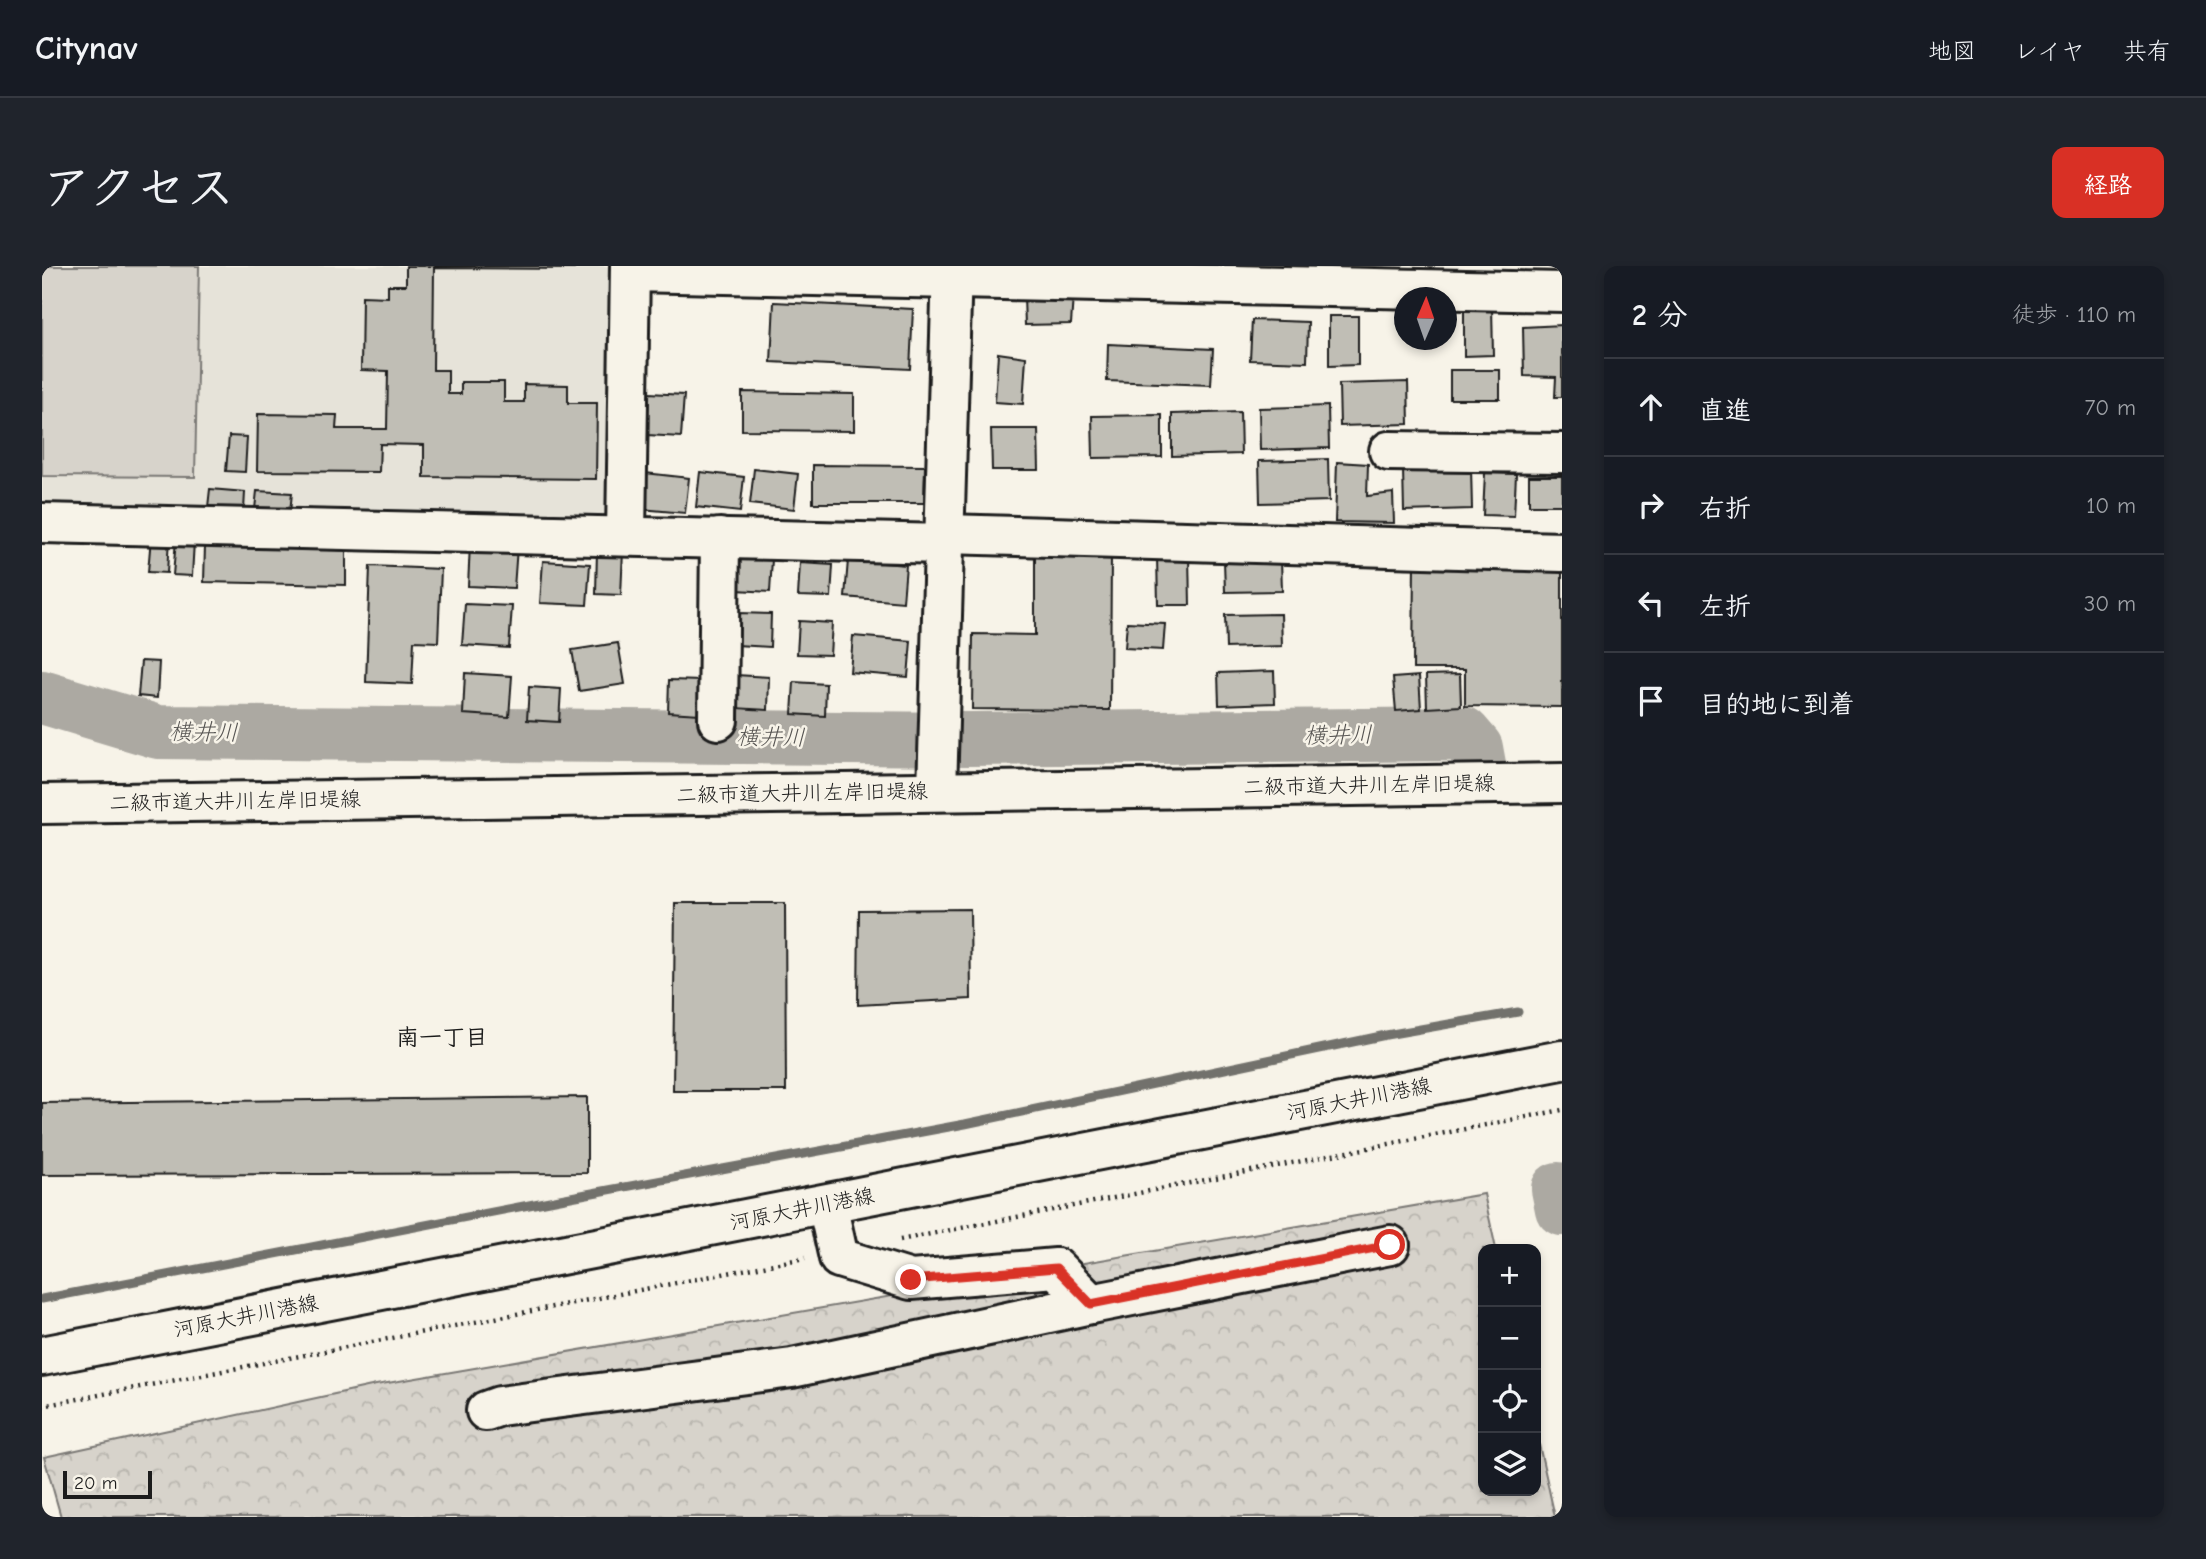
<!DOCTYPE html>
<html lang="ja">
<meta charset="utf-8">
<style>
:root{--surface:#171b24;--page:#20242c;--text:#f1f3f6;--muted:#9ea1a6;--line:#363941;--accent:#d93025}
body{margin:0;font-family:"Comic Neue","Klee One",sans-serif;background:var(--page);color:var(--text)}
.controls{position:absolute;right:21px;bottom:21px;display:grid;overflow:hidden;border-radius:14px;box-shadow:0 4px 10px #0003}
.controls button{width:63px;height:63px;display:grid;place-items:center;padding:0;border:0;border-bottom:2px solid var(--line);background:var(--surface);color:var(--text);font:35px sans-serif}
.compass{position:absolute;left:1352px;top:21px;width:63px;height:63px;border-radius:50%;background:var(--surface);box-shadow:0 4px 10px #0003;rotate:2deg}
.scale{position:absolute;left:21px;bottom:18px;width:89px;box-sizing:border-box;padding-left:7px;border:4px solid #1c1c1c;border-top:0;font-size:19px;line-height:24px;white-space:nowrap;color:#1c1c1c;-webkit-text-stroke:5px #f7f3e8;paint-order:stroke}
.stop{position:absolute;width:21px;height:21px;margin:-16px;border:5px solid #d93025;border-radius:50%;background:#fff}
.stop.end{background:#d93025;border-color:#fff;box-shadow:0 2px 7px #0008}
.list{margin:0;padding:0;list-style:none}
h2{display:flex;justify-content:space-between;align-items:center;height:91px;margin:0;padding:0 28px;font-size:30px}
h2 small{font-size:23px;font-weight:400;color:var(--muted)}
.list li{display:grid;grid-template-columns:46px 1fr auto;gap:21px;align-items:center;box-sizing:border-box;height:98px;padding:0 28px;border-top:2px solid var(--line)}
.list b{display:block;font-size:26px;white-space:nowrap}
.list em{font-size:23px;font-style:normal;color:var(--muted)}
.icon{flex:none;width:38px;height:38px;fill:none;stroke:currentColor;stroke-width:2;stroke-linecap:round;stroke-linejoin:round}
.map{position:relative;flex:none;width:1520px;height:1251px;overflow:hidden;border-radius:14px}
header{display:flex;align-items:center;gap:42px;box-sizing:border-box;height:98px;padding:0 35px;background:var(--surface);border-bottom:2px solid var(--line)}
header strong{font-size:33px}
nav{display:flex;gap:38px;margin-inline-start:auto;font-size:24px}
.intro{display:flex;align-items:center;justify-content:space-between;box-sizing:border-box;height:168px;padding:0 42px}
h1{margin:0;font-size:49px}
.button{padding:18px 32px;border-radius:14px;background:var(--accent);color:#fff;font-size:24px;font-weight:700}
main{display:flex;gap:42px;padding:0 42px}
aside{flex:1;background:var(--surface);border-radius:14px;box-shadow:0 4px 10px #0003}
.map>svg:first-child{display:block}
.built{fill:#e6e3d9}
.grass{fill:#d7d3cb;stroke:#7a7874;stroke-width:2}
.park{fill:url(#park-crowns);stroke:#7a7874;stroke-width:2}
.lines{fill:none;stroke-linecap:round;stroke-linejoin:round}
.stream{stroke:#72716c;stroke-width:9}
.river{stroke:#aca9a2;stroke-width:54}
.building{fill:#c0beb5;stroke:#1c1c1c;stroke-width:2}
.minor-casing{stroke:#1c1c1c;stroke-width:44}
.major-casing{stroke:#1c1c1c;stroke-width:44}
.path{stroke:#1c1c1c;stroke-width:4.5;stroke-dasharray:2 5;stroke-linecap:butt}
.minor{stroke:#f7f3e8;stroke-width:38}
.major{stroke:#f7f3e8;stroke-width:38}
.route{stroke:#d93025;stroke-width:9}
.labels{text-anchor:middle;dominant-baseline:central;stroke-width:5;stroke-linejoin:round;paint-order:stroke}
.street-label{font-size:21px;fill:#1c1c1c;stroke:#f7f3e8}
.water-label{font-size:23px;font-style:italic;fill:#565452;stroke:#f7f3e8}
.neighbourhood-label{font-size:23px;font-weight:bold;fill:#1c1c1c;stroke:#f7f3e8}
</style>
<header>
<strong>Citynav</strong>
<nav><a>地図</a><a>レイヤ</a><a>共有</a></nav>
</header>
<div class="intro"><h1>アクセス</h1><a class="button">経路</a></div>
<main>
<div class="map">
<svg width="1520" height="1251" viewBox="0 0 1520 1251">
<defs>
<pattern id="park-crowns" width="20" height="18" patternUnits="userSpaceOnUse" patternTransform="scale(1.75)"><rect width="20" height="18" fill="#d7d3cb"/><path d="M2 6a3 3 0 1 1 6 0M12 15a3 3 0 1 1 6 0" fill="none" stroke="#b8b5ae"/></pattern>
</defs>
<rect width="100%" height="100%" fill="#f7f3e8"/>
<filter id="ink" filterUnits="userSpaceOnUse"><feTurbulence type="fractalNoise" baseFrequency=".0143" numOctaves="2"/><feDisplacementMap in="SourceGraphic" scale="14" xChannelSelector="R" yChannelSelector="G"/><feConvolveMatrix kernelMatrix="1 2 1 2 8 2 1 2 1" color-interpolation-filters="sRGB"/></filter>
<g filter="url(#ink)">
<polygon class="built" points="0,0 572,0 570,250 0,241"/>
<polygon class="grass" points="0,0 157,0 153,211 0,210"/>
<polygon class="park" points="1442,928 1454,983 1441,983 1441,1225 1494,1225 1494,1165 1513,1251 19,1251 2,1191 334,1119"/>
<g class="lines">
<polyline class="stream" points="0,1033 518,933 923,858 1344,769 1476,746"/>
<g class="river">
<polyline points="0,431 116,466 926,473 1422,468 1434,482 1438,504"/>
<polyline points="1516,923 1520,943"/>
</g>
</g>
<g class="building">
<polygon points="364,0 532,0 532,3 392,2 391,104 406,104 406,128 419,128 419,116 462,116 462,136 482,136 482,118 526,119 526,137 555,137 554,213 382,211 382,179 338,178 337,206 215,205 216,148 295,149 294,163 345,163 346,105 319,104 320,30 346,31 346,19 364,19"/>
<polygon points="1031,30 1029,58 983,59 982,31"/>
<polygon points="732,36 871,43 868,103 729,96"/>
<polygon points="1422,40 1450,40 1451,89 1422,90"/>
<polygon points="1287,50 1316,50 1316,99 1287,100"/>
<polygon points="1210,54 1266,56 1265,96 1208,94"/>
<polygon points="1520,59 1520,131 1513,131 1514,111 1482,110 1481,61"/>
<polygon points="1066,78 1171,83 1169,119 1065,115"/>
<polygon points="956,87 984,91 981,138 953,136"/>
<rect x="1408" y="104" width="50" height="29"/>
<polygon points="1366,116 1367,158 1298,160 1297,118"/>
<polygon points="700,126 812,128 812,165 700,164"/>
<polygon points="607,127 642,129 639,171 605,169"/>
<polygon points="1286,140 1287,182 1218,184 1217,142"/>
<polygon points="1198,146 1199,188 1130,190 1130,148"/>
<polygon points="1120,149 1120,191 1051,192 1050,150"/>
<polygon points="949,163 996,163 997,204 950,204"/>
<polygon points="187,170 205,171 203,206 184,205"/>
<polygon points="1286,193 1287,235 1218,237 1217,195"/>
<polygon points="1295,196 1326,198 1325,230 1351,227 1352,257 1293,256"/>
<polygon points="771,199 883,200 882,237 771,237"/>
<polygon points="1429,201 1430,243 1362,245 1361,203"/>
<polygon points="712,203 756,208 752,243 708,238"/>
<polygon points="658,206 702,211 698,246 654,241"/>
<polygon points="603,207 647,212 643,247 599,243"/>
<polygon points="1443,207 1474,208 1472,250 1441,249"/>
<rect x="1487" y="210" width="33" height="29"/>
<polygon points="168,223 203,226 202,244 166,241"/>
<polygon points="215,225 250,227 248,246 213,243"/>
<polygon points="109,271 127,272 125,307 106,306"/>
<polygon points="134,274 152,275 150,310 131,309"/>
<polygon points="428,278 475,281 472,322 426,320"/>
<polygon points="163,279 304,282 304,319 162,316"/>
<polygon points="555,284 581,285 579,329 554,328"/>
<polygon points="993,287 1069,288 1068,444 930,443 931,368 993,369"/>
<polygon points="1115,289 1147,289 1148,339 1116,339"/>
<polygon points="697,291 730,293 728,326 695,324"/>
<polygon points="1239,292 1240,325 1183,326 1182,294"/>
<polygon points="806,294 864,299 861,336 803,331"/>
<polygon points="501,295 548,298 545,339 498,337"/>
<polygon points="1372,295 1520,295 1520,441 1423,440 1423,403 1371,403"/>
<polygon points="758,297 791,299 789,331 756,330"/>
<polygon points="328,300 399,303 396,376 372,375 370,418 324,416"/>
<polygon points="423,338 470,340 467,382 420,379"/>
<polygon points="696,347 729,348 728,381 694,379"/>
<polygon points="1239,348 1240,380 1184,382 1183,349"/>
<polygon points="757,355 790,357 788,389 755,388"/>
<polygon points="1085,356 1123,358 1121,384 1083,382"/>
<polygon points="811,370 869,375 866,411 808,406"/>
<polygon points="576,377 583,418 537,425 530,384"/>
<polygon points="99,395 117,396 115,432 96,430"/>
<polygon points="1232,405 1233,437 1177,439 1176,407"/>
<polygon points="423,407 470,410 467,451 421,448"/>
<polygon points="1418,408 1419,440 1385,442 1384,409"/>
<polygon points="694,409 727,411 726,444 692,442"/>
<polygon points="1377,410 1379,443 1354,445 1351,412"/>
<polygon points="627,414 660,415 658,448 626,446"/>
<polygon points="752,416 784,418 783,450 750,448"/>
<polygon points="487,421 519,423 517,456 485,454"/>
<polygon points="633,637 743,637 744,825 631,825"/>
<polygon points="928,643 929,733 816,739 817,644"/>
<polygon points="545,831 545,907 0,909 0,837"/>
</g>
<g class="lines">
<g class="minor-casing">
<g id="minor">
<polyline points="588,6 1520,26"/>
<polyline points="1347,185 1520,187"/>
<polyline points="0,257 903,278"/>
<polyline points="903,268 1520,286"/>
<polyline points="584,269 588,0"/>
<polyline points="676,454 678,272"/>
<polyline points="895,525 910,0"/>
<polyline points="0,538 1520,517"/>
<polyline points="785,938 797,992 869,1014 1014,1002 1049,1038 1348,979"/>
<polyline points="444,1145 458,1140 750,1102 1049,1038"/>
</g>
</g>
<g class="major-casing">
<polyline id="major" points="0,1090 1520,794"/>
</g>
<g class="path">
<polyline points="858,974 1520,844"/>
<polyline points="0,1140 763,992"/>
</g>
<use href="#minor" class="minor"/>
<use href="#major" class="major"/>
</g>
</g>
<g class="lines" filter="url(#ink)">
<polyline class="route" points="869,1014 1014,1002 1049,1038 1348,979"/>
</g>
<g class="labels">
<g class="street-label">
<text transform="translate(1327 519) rotate(-1)">二級市道大井川左岸旧堤線</text>
<text transform="translate(760 527) rotate(-1)">二級市道大井川左岸旧堤線</text>
<text transform="translate(193 535) rotate(-1)">二級市道大井川左岸旧堤線</text>
<text transform="translate(1317 833) rotate(-11)">河原大井川港線</text>
<text transform="translate(760 943) rotate(-11)">河原大井川港線</text>
<text transform="translate(204 1050) rotate(-11)">河原大井川港線</text>
</g>
<g class="water-label">
<text transform="translate(162 466) rotate(1)">横井川</text>
<text transform="translate(1296 469) rotate(-1)">横井川</text>
<text transform="translate(729 471) rotate(1)">横井川</text>
</g>
<g class="neighbourhood-label">
<text x="400" y="771">南一丁目</text>
</g>
</g>
</svg>
<div class="controls">
<button>+</button>
<button>−</button>
<button><svg class="icon" aria-label="locate" viewBox="0 0 24 24"><circle cx="12" cy="12" r="6"/><path d="M12 2v4M12 18v4M2 12h4M18 12h4"/></svg></button>
<button><svg class="icon" aria-label="layers" viewBox="0 0 24 24"><path d="M12 4l9 5-9 5-9-5zM3 14l9 5 9-5"/></svg></button>
</div>
<svg class="compass" viewBox="-18 -18 36 36"><path d="M0-13l5 13h-10z" fill="#e53935"/><path d="M0 13l5-13h-10z" fill="#9ea1a6"/></svg>
<div class="scale">20 m</div>
<div class="stop" style="left:1348px;top:979px"></div>
<div class="stop end" style="left:869px;top:1014px"></div>
</div>
<aside>
<h2>2 分<small>徒歩 · 110 m</small></h2>
<ul class="list">
<li><svg class="icon" aria-label="ahead" viewBox="0 0 24 24"><path d="M12 20V5M6 11l6-6 6 6"/></svg><div><b>直進</b></div><em>70 m</em></li>
<li><svg class="icon" aria-label="right" viewBox="0 0 24 24"><path d="M7 20v-9h11M14 6l5 5-5 5"/></svg><div><b>右折</b></div><em>10 m</em></li>
<li><svg class="icon" aria-label="left" viewBox="0 0 24 24"><path d="M17 20v-9H6M10 6l-5 5 5 5"/></svg><div><b>左折</b></div><em>30 m</em></li>
<li><svg class="icon" aria-label="arrive" viewBox="0 0 24 24"><path d="M6 21V4h12l-3 4 3 4H6"/></svg><div><b>目的地に到着</b></div></li>
</ul>
</aside>
</main>
